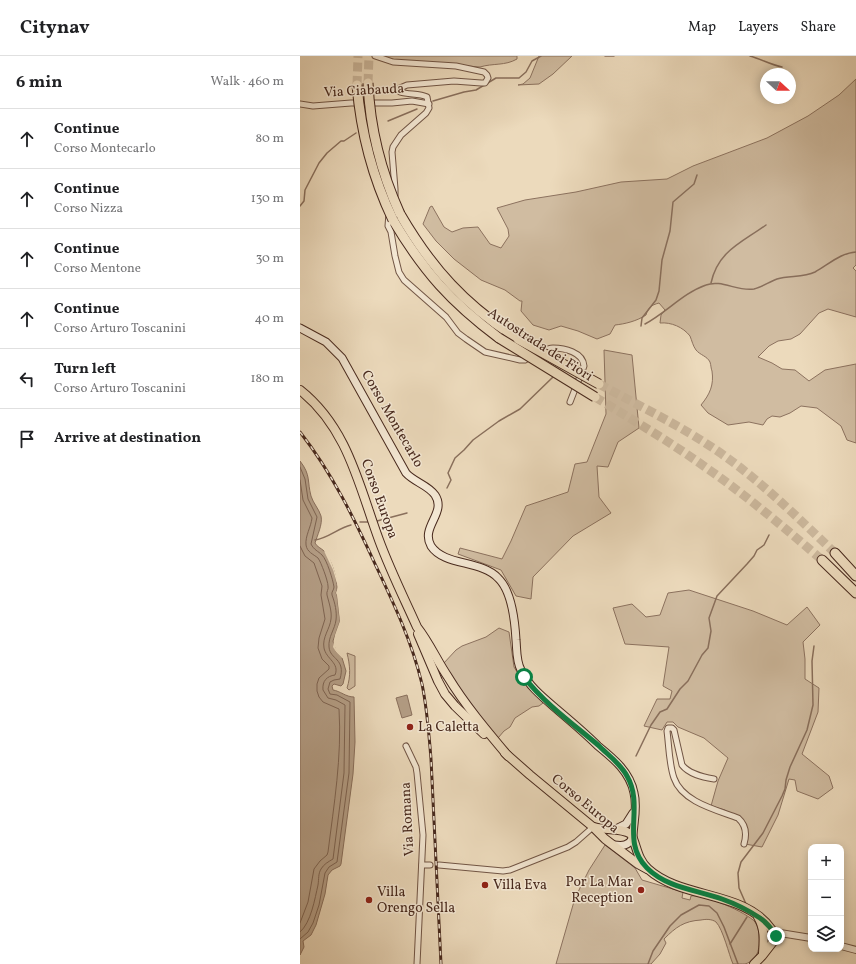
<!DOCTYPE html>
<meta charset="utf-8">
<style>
:root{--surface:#fff;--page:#f6f6f6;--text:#202124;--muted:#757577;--line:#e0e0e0}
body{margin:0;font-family:Vollkorn,serif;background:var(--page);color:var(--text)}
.controls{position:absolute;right:12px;bottom:12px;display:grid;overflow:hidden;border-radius:8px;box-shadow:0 2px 10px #0003}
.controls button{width:36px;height:36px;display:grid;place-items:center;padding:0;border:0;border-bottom:1px solid var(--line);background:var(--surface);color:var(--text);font:20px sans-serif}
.compass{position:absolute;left:460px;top:12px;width:36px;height:36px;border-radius:50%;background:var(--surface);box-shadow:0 2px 10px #0003;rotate:111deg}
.stop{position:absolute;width:12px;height:12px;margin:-9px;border:3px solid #0b8043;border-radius:50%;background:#fff}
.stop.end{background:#0b8043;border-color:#fff;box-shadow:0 1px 4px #0008}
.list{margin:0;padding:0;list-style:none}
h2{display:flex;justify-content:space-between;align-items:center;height:52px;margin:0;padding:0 16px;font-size:17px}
h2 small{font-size:13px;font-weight:400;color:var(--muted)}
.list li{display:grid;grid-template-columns:26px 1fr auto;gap:12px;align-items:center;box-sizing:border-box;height:60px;padding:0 16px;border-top:1px solid var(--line)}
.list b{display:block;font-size:15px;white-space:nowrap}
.list p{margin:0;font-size:13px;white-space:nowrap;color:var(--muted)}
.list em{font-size:13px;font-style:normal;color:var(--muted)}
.icon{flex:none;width:22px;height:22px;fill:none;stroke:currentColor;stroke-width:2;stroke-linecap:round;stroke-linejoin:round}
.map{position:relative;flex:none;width:556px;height:908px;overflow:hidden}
header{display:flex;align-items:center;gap:24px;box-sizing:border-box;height:56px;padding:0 20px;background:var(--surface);border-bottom:1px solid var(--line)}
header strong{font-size:19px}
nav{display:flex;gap:22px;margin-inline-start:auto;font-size:14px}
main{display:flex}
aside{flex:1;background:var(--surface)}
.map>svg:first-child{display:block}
.green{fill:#d0bca1;stroke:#8c725f}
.water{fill:#b49e86;stroke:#896f5c}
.pier{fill:#ecdabc}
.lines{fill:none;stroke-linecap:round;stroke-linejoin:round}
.shore{stroke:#7e6452;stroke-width:1}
.stream{stroke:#896f5c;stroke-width:1.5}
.motorway-tunnel{stroke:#cbb79c;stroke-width:9;stroke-dasharray:9 4.5;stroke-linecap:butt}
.minor-casing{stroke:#715545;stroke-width:7}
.tertiary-casing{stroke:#715545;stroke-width:8}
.secondary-casing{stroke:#48291d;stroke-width:9}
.primary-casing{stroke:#48291d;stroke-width:10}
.motorway-casing{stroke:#48291d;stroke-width:11}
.minor{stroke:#f3e7d3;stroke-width:5}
.tertiary{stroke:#f3e7d3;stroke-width:6}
.secondary{stroke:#f3e7d3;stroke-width:7}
.primary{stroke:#ecdabc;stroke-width:8}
.motorway{stroke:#ecdabc;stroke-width:9}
.rail-casing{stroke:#48291d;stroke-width:3}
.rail{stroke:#f3e7d3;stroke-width:1.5;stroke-dasharray:4.5;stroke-linecap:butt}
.motorway-bridge-casing{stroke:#48291d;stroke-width:11;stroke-linecap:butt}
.motorway-bridge{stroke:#ecdabc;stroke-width:9}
.route{stroke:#0b8043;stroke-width:5}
.poi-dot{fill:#8f2418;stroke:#f3e7d3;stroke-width:1.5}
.labels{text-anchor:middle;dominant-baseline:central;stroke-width:3;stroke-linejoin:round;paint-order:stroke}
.street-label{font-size:14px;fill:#48291d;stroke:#f3e7d3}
.poi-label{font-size:14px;fill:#48291d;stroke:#f3e7d3;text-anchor:start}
</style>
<header>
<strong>Citynav</strong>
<nav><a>Map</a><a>Layers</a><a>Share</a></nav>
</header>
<main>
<aside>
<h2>6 min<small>Walk · 460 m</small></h2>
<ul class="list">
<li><svg class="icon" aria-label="ahead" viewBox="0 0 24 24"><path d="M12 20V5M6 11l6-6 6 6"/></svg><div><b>Continue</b><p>Corso Montecarlo</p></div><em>80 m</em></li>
<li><svg class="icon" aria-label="ahead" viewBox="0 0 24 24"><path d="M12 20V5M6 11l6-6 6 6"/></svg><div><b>Continue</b><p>Corso Nizza</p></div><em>130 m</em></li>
<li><svg class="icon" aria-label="ahead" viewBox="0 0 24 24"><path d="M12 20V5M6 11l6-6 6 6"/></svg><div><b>Continue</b><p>Corso Mentone</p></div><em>30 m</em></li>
<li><svg class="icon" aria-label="ahead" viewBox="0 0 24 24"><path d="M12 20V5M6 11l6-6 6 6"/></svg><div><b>Continue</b><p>Corso Arturo Toscanini</p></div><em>40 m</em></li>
<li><svg class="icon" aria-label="left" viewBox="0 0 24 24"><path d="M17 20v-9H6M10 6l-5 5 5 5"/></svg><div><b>Turn left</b><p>Corso Arturo Toscanini</p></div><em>180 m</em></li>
<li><svg class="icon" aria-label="arrive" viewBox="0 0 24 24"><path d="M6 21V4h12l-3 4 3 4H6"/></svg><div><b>Arrive at destination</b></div></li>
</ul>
</aside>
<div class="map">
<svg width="556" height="908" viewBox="0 0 556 908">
<rect width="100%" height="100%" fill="#ecdabc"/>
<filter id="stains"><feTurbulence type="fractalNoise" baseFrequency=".005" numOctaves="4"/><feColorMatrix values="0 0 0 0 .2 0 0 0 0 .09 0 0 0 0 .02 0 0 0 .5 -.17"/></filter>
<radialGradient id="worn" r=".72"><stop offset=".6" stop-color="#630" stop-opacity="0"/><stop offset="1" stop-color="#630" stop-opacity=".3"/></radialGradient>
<g class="green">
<path d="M79 0H217V3C205 10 193 7 180 11L90 4Z"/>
<polygon points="239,0 272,0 253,18 239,28 218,29 223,28 230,22"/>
<path d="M556 23V209L553 212 556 215V261L528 253 519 257 500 278 491 283 478 285 469 290 458 301 472 307 482 313 495 314 509 325 525 314 556 308V387L547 384 541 370 517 352 501 350 490 357 480 361 472 360 467 363 463 369 449 366 428 369 408 357 401 349C410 338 414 329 412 315 411 313 411 309 410 306 407 300 400 299 396 294 393 290 392 285 390 280 383 271 371 266 360 267L361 259 365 254 359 247C351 249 348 252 346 259 337 265 325 268 315 269L310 278 297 283 278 275 261 270 249 274 233 269 221 255 222 245H220L205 234 181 224 154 203 136 185 123 168 130 151 132 150 144 171 152 176 163 172 178 171 190 188 201 192 209 180 208 173 197 152 225 144 276 136 321 126 367 123 393 110 467 82 508 60 539 39Z"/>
<polygon points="304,294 332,299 339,372 318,386 308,411 297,410 299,441 311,457 273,480 233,521 231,543 216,540 201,514 158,498 160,492 202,503 211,485 226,450 268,436 275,408 287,406 306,358"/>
<polygon points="389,534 453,555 487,569 507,551 520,569 503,586 505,603 505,623 519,632 518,656 502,698 529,720 533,732 518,743 497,735 495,724 489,723 478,759 462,791 445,788 444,770 425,754 411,750 418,725 428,702 404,682 378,671 373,666 367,666 362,674 344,670 357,643 370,643 372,635 363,630 369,591 325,588 313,552 332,548 346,561 360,559 368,537"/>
<polygon points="199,572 209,576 214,611 222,624 243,647 239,650 232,651 215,662 210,671 204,675 198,682 166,643 143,608 156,594 162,590 186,581"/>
<path d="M47 597 55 600V630L49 634 47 632C51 620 50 609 47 597Z"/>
<path d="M305 789 335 812 342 824 383 836 382 842 390 844 391 840C402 837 448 857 455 866 458 870 459 876 459 881 460 892 458 904 445 908 442 908 437 908 433 908 429 899 423 873 416 866 412 863 406 863 401 864 384 865 376 871 364 883L366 887 360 898 351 908H256L275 842 289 814Z"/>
</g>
<g class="water">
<path d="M0 405C11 419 7 425 11 440 13 447 19 453 21 460 23 468 17 480 15 487 17 491 21 492 24 495 31 501 40 530 36 537L37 539 40 565 33 585 36 596 42 602 43 605 46 615 43 628 41 630 34 628 32 630 33 634C40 635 46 641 54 641L55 686 53 718 41 808 40 810 32 814 28 819 25 838 16 869 11 879 3 885 4 891 0 899Z"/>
<polygon points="107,639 112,659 102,662 96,642"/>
</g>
<polygon class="pier" points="24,495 27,496 30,502 40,531 38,537 42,554 42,565 37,580 35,590 37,595 44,601 42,602 36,596 33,591 35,579 40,565 37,539 36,537 38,531 33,514"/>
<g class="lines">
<g class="shore">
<path d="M0 411 5 423 8 443 17 461 11 488C14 494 18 495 22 499 27 504 33 524 34 531 34 534 31 536 32 539 35 547 37 556 36 564 35 573 28 581 29 591 30 604 46 602 40 623L34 624 30 626 28 633 30 638 37 639 50 646 49 717 37 806 29 811 25 817 19 849 13 867 8 876 0 883"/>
<path d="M0 424 3 444 12 462C11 471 5 480 6 489 7 496 13 498 18 502 21 506 28 525 28 530 29 533 26 536 27 539 29 547 32 555 31 563 30 573 22 581 24 592 26 603 40 607 35 619 27 620 22 625 23 634L28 642 36 644 45 649 44 717 33 803C28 806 24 808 21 813 18 818 19 823 18 829 15 842 11 867 0 876"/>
<path d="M0 490 5 500 14 507 22 530 21 539 25 563 19 582 18 592 22 603 29 610V613L19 622 17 628V635L19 641 23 646 39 653C42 701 34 748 28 796L27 799 20 805 14 813 8 846 0 867"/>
</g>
<g class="stream">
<polyline points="305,0 314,0"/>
<path d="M450 0C461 3 471 9 482 11"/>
<polyline points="133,45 164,36 176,34 196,22 219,22 226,16 232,5 241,0"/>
<polyline points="88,65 117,53"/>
<polyline points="0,150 4,145 5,134 19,107 27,97 41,85 44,85 56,77"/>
<path d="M411 227C418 195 441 187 466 169"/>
<path d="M345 268C366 257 383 237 406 229 421 223 438 236 454 233 462 231 469 226 477 223 489 219 503 222 515 216 528 209 540 197 556 196"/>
<polyline points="341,270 342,262 356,244 359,235 362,204 370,175 373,146 394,128 397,119"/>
<polyline points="147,432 151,424 148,417 155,402 164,394 173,384 199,365 220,353 253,321"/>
<polyline points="77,465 107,457"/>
<polyline points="60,466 68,466"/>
<path d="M15 484C29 482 38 472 51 469"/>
<polyline points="336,700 351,669 360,656 367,653 380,633 388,625 402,599 408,592 411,575 409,562 417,540 447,508 454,500 457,494 464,489 469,479"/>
<polyline points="446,848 439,832 438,817 441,806 463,777 482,740 485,733 486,724 490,711 507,674 513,649 512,605 514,590"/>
<polyline points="430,888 447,861"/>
<polyline points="348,908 353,895 370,870 381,859 399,849 409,850 417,857 424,871 438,908"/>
</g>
<g class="motorway-tunnel">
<polyline points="68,27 69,0"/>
<polyline points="57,29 58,0"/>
<path d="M299 328C336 348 375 367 410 390 456 420 495 459 535 497"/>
<path d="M295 341C333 364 372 387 408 413 448 441 485 472 522 504"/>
</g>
<g class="minor-casing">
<g id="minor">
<path d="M75 0 93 6 156 10 184 16 187 19 188 22 185 27H181L154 25 107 29 100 32V36C109 39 119 37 127 41L129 52 126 57 101 79 93 91 92 96 95 133V140"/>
<polyline points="0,48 13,50 51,47 92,47 112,45 129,48"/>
<polyline points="89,157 88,170 91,176 95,200 99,216 104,224 146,261 158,277 166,283 185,296 220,304 225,304 230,301"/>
<path d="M241 296C245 294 249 292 253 292 264 292 283 296 284 310L270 346"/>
<polyline points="106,690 116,711 117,717 123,779 117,908"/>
<path d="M414 723C402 721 389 718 382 709L374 674 372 672H368L367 675C369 690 369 708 374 722 382 746 417 754 438 762 446 769 447 778 444 788"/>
<polyline points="122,809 130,809"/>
<polyline points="139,809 203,815 210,814 268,791 276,786 293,771"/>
</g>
</g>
<g class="tertiary-casing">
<g id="tertiary">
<polyline points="474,876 511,882"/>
<polyline points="541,890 556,894"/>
</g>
</g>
<g class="secondary-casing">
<g id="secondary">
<path d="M0 272 26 286 42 302 106 417C114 426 128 429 135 439 147 457 120 471 131 490 144 510 181 504 198 522 212 535 215 566 216 584 217 594 216 605 221 614 229 631 245 643 260 656 273 667 286 678 298 690 314 703 330 716 334 737 338 752 333 767 333 782 328 790 323 790 314 789"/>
<polyline points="316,773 326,768 333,757"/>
</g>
</g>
<g class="primary-casing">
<g id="primary">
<path d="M0 334C48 372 59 430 79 484 90 514 104 542 117 571 129 586 137 605 148 621 165 649 187 675 208 700"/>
<polyline points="118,578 138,625 145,638 155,650 184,678"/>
<polyline points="205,697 230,719 293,771 305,783 338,808 347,813"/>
<path d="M294 771C307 775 320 771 331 778 337 790 337 803 348 813 382 844 445 834 472 874 474 877 475 878 476 882L462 900 454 908"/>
<path d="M458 861C465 873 464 884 463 897"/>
</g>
</g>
<g class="motorway-casing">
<g id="motorway">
<path d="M100 158C132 213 165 249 218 283"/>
<path d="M93 164C124 216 151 246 199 282"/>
<polyline points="535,497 556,520"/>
<polyline points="522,504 556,537"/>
</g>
</g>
<use href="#minor" class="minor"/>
<use href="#tertiary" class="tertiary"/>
<use href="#secondary" class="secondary"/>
<use href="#primary" class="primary"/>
<use href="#motorway" class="motorway"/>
<g class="rail-casing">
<path id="rail" d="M0 376C32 417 54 462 76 510 94 548 112 586 122 628 127 652 129 678 131 703L141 908"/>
</g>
<use href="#rail" class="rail"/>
<g class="motorway-bridge-casing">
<g id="motorway-bridge">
<path d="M68 27C70 73 81 116 100 158"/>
<path d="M57 29C61 78 72 120 93 164"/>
<polyline points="199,282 295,341"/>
<polyline points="218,283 299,328"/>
</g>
</g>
<use href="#motorway-bridge" class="motorway-bridge"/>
</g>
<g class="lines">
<path class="route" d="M224 621C244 647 273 668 298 689 308 699 320 707 327 720 345 751 320 785 347 812 367 832 397 834 422 843 436 848 448 854 460 862 467 867 472 873 476 880"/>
</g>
<g class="poi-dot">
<circle cx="110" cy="671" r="4"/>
<circle cx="185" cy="829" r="4"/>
<circle cx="341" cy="834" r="4"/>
<circle cx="69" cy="844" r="4"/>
</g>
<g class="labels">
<g class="street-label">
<text transform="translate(64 35) rotate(-3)">Via Ciabauda</text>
<text transform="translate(240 289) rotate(33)">Autostrada dei Fiori</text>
<text transform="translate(92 363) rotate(60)">Corso Montecarlo</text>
<text transform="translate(79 443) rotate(70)">Corso Europa</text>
<text transform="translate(285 748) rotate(40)">Corso Europa</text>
<text transform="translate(108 763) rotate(-93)">Via Romana</text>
</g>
<g class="poi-label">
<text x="118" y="671">La Caletta</text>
<text x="333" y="826" text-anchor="end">Por La Mar<tspan x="333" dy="16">Reception</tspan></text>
<text x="193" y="829">Villa Eva</text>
<text x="77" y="836">Villa<tspan x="77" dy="16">Orengo Sella</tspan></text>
</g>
</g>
<rect width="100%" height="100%" filter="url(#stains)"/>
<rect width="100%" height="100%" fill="url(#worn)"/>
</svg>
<div class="controls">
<button>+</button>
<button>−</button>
<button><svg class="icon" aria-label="layers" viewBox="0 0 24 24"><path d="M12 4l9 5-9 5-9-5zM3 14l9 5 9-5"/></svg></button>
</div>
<svg class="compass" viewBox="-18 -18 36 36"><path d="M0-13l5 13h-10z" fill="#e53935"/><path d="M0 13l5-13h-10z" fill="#757577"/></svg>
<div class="stop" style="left:224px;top:621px"></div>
<div class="stop end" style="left:476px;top:880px"></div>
</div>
</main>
